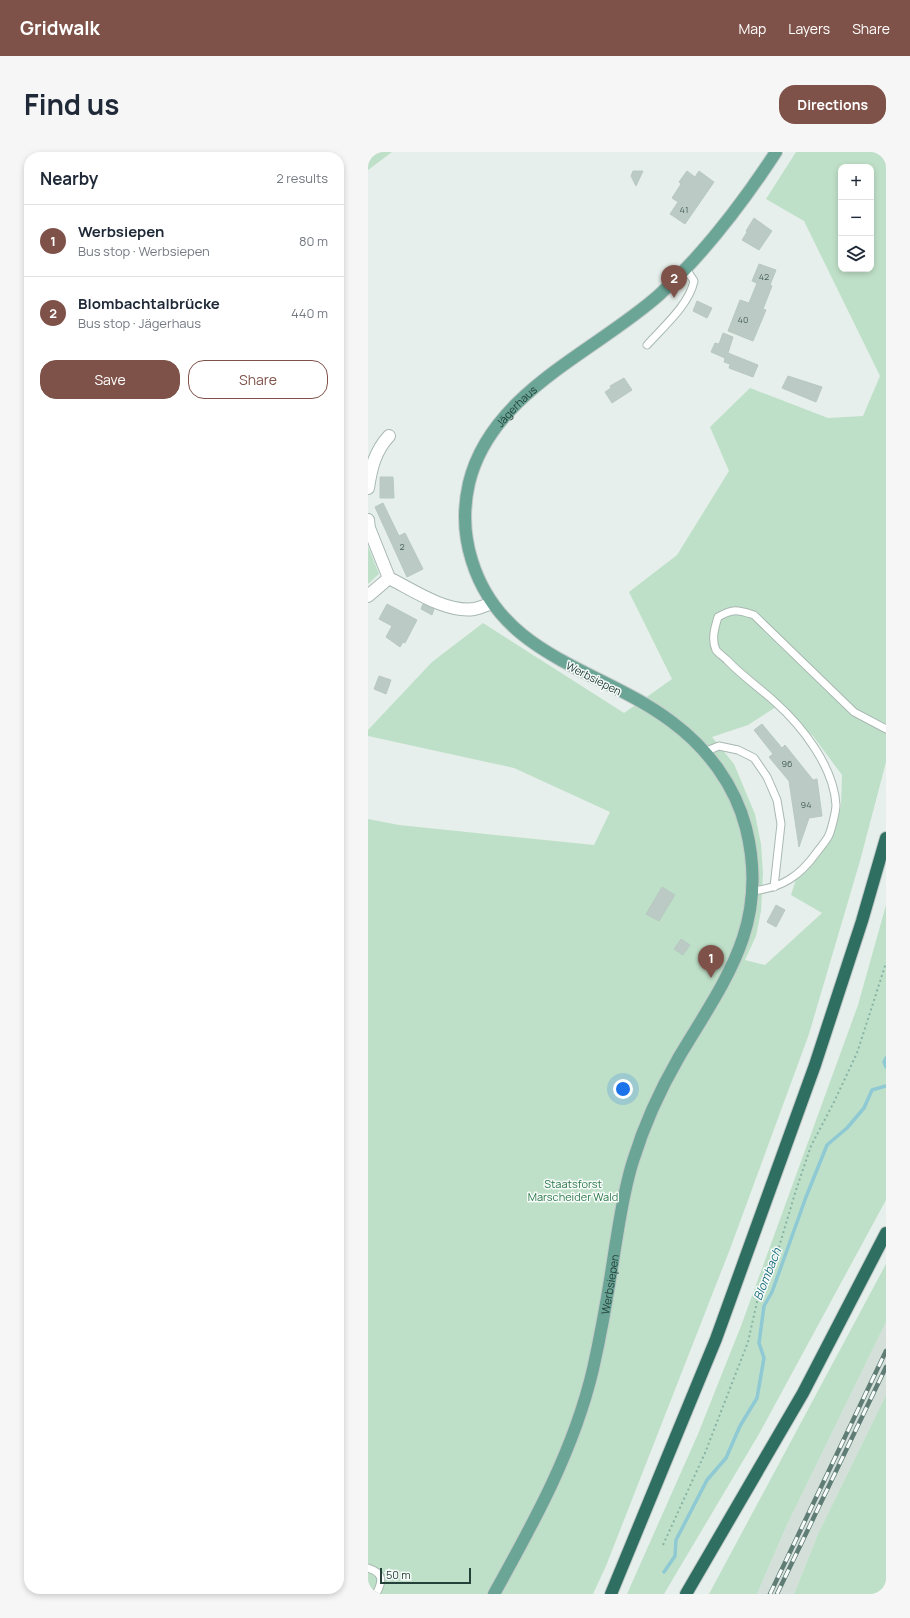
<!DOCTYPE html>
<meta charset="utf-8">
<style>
:root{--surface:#fff;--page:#f6f6f7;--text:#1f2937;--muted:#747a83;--line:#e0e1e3;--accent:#7f5249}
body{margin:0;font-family:Manrope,sans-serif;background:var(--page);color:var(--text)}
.controls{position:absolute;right:12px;top:12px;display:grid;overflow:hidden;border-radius:8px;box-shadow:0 2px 6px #0003}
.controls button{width:36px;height:36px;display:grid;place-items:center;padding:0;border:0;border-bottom:1px solid var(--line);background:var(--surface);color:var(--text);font:20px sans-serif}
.scale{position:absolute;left:12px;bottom:10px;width:91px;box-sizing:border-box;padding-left:4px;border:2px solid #24423a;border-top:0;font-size:11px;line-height:14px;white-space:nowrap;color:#24423a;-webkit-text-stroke:3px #f7fbf9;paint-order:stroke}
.you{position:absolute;left:255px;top:937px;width:14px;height:14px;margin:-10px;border:3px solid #fff;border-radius:50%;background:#1a73e8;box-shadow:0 0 0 6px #1a73e833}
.badge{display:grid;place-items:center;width:26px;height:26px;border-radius:50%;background:var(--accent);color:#fff;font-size:13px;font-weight:700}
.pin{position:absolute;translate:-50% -33px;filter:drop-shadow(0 1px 2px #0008)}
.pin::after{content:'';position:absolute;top:21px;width:14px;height:12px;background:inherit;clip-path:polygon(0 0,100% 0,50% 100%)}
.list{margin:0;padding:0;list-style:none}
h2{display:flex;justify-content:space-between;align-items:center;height:52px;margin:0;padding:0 16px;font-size:17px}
h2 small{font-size:13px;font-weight:400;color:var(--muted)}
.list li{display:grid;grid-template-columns:26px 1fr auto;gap:12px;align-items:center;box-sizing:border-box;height:72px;padding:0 16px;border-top:1px solid var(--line)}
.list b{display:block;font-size:15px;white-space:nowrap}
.list p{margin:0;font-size:13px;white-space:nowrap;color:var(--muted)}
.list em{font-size:13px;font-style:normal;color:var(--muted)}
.actions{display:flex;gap:8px;padding:12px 16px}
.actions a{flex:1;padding:9px 0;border:1px solid var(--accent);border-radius:16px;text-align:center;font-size:14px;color:var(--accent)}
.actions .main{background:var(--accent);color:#fff}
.icon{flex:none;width:22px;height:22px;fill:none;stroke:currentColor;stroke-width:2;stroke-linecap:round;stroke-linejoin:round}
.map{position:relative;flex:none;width:518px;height:1442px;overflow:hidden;border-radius:16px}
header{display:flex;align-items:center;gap:24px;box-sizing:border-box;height:56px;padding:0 20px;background:var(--accent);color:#fff}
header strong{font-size:19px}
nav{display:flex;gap:22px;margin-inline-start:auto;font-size:14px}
.intro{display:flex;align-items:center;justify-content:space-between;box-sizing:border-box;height:96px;padding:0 24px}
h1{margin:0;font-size:28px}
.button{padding:10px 18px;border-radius:16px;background:var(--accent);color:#fff;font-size:14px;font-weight:700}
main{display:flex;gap:24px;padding:0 24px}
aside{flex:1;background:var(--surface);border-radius:16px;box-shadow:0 2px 6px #0003}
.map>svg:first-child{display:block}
.built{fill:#d4dfda}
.green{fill:#bfe0c8;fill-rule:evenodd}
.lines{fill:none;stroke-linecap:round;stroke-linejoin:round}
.stream{stroke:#8ec9d4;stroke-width:3.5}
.building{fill:#bbcac4;stroke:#b8c9c2}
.lane-casing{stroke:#a8b8b2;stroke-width:9}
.street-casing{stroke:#a8b8b2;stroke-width:14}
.primary-casing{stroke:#c2cac8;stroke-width:14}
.highway-casing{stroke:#c2cac8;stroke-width:14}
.path{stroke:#86b3a5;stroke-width:2;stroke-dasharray:2 3;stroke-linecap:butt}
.lane{stroke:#fff;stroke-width:7}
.street{stroke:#fff;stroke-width:12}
.primary{stroke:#6aa596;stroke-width:12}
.highway{stroke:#2f6f62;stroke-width:12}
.rail-casing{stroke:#5f7d75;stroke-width:4.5}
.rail{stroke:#f7fbf9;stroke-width:3;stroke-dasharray:9;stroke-linecap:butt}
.labels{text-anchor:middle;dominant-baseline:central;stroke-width:3;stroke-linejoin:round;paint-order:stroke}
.number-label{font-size:9px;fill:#4a645c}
.street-label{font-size:11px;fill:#24423a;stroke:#f7fbf9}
.park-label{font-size:11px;fill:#2d7a4b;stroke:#f7fbf9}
.water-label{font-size:12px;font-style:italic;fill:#1c6f80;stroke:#f7fbf9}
</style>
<header>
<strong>Gridwalk</strong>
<nav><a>Map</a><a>Layers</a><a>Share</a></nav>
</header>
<div class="intro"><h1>Find us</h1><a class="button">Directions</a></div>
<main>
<aside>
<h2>Nearby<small>2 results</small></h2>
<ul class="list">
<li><span class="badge">1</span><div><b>Werbsiepen</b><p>Bus stop · Werbsiepen</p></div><em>80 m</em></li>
<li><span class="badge">2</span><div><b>Blombachtalbrücke</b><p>Bus stop · Jägerhaus</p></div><em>440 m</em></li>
</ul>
<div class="actions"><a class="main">Save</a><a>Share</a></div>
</aside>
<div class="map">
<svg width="518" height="1442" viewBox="0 0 518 1442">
<rect width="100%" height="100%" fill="#e6efeb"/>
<polygon class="built" points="518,1170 518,1243 450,1382 426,1442 389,1442 418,1375"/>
<g class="green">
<polygon points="0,0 24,0 0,18"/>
<path d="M428 0H518V610L492 709 441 882 362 1097 238 1414 225 1442H0V667L31 673 226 693 242 660 146 616 0 584V578L64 510 115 471 256 561 304 527 261 440 309 403 361 319 342 275 382 236 460 266 495 264 512 224 436 69 398 47ZM473 15H503V117H473ZM411 553 445 584 474 623 473 654 464 687 428 727 423 743 454 761 397 813 377 808 388 784 393 759 395 721 393 692 387 662 366 612 344 585 380 573Z"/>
<polygon points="0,394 11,422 0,432"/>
<polygon points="518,753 518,1048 391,1282 296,1442 259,1442 330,1282 373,1174 490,853"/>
<polygon points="518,1112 518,1170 418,1375 389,1442 341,1442"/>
<polygon points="518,1243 518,1442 426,1442 450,1382"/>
</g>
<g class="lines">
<g class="stream">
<polyline points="518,906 516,910 518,915"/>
<polyline points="296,1420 307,1404 308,1388 339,1328 358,1306 372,1274 389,1246 396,1206 391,1191 396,1154 404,1140 438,1045 459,993 479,976 496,956 504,938 518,934"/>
</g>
</g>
<g class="building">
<polygon points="265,19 275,19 268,34 263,24"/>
<polygon points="319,19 327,25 331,19 346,30 317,72 302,62 310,50 304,46 313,32 311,30"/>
<polygon points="386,66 404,79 391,98 374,88 379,80 378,79"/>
<polygon points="391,112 408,118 402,133 404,134 395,157 398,158 385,189 360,179 372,148 381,151 389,131 384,129"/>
<polygon points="329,149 344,156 339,166 325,159"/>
<polygon points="355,181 365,185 360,201 390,213 385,225 361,216 362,212 356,210 357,206 343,200 347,191 351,192"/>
<polygon points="420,224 454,235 448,250 414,236"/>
<polygon points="256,226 264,238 244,251 237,240 243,236 242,234"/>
<polygon points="12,325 25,325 26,346 12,346"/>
<polygon points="15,351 31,384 37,381 55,417 39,425 7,355"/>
<polygon points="19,452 49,468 37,491 35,490 32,495 18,485 24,474 11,467"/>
<polygon points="55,452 66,457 64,463 53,457"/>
<polygon points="11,524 23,528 18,542 6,537"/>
<polygon points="394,572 414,596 417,593 445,628 449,627 454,664 441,666 431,695 421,629 401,605 405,602 386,578"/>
<polygon points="294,735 307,743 291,769 278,762"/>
<polygon points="408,753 417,758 408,775 399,770"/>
<polygon points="313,787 322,793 315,803 306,797"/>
</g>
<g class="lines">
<g class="lane-casing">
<g id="lane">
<path d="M279 193C295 175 321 153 326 129L318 117"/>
<polyline points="336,600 351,594 370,598 386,606 399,625 409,648 413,672 406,735"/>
<path d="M384 739C414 736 432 724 449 700 453 695 457 690 460 685 463 680 468 659 468 653 466 615 434 574 407 550 392 536 374 524 359 508 356 505 350 501 348 498 343 487 347 475 350 465 366 456 370 458 386 463L486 560 518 577"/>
<path d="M0 1416C16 1421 15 1429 8 1442"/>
</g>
</g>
<g class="street-casing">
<g id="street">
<path d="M0 336C3 316 7 299 21 284"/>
<polyline points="0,368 1,376 21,426"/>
<path d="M21 426C45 438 78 461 106 457 112 456 118 453 124 451"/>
<polyline points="0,444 21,426"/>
</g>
</g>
<g class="primary-casing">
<g id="primary">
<path id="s1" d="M126 1442C166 1370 206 1298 225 1217 234 1177 241 1136 247 1096 252 1066 256 1037 265 1009 276 973 292 938 311 905 357 828 402 772 378 676 367 633 339 596 304 570 233 516 134 506 104 409 96 384 95 357 101 331 123 240 227 200 291 143 337 101 374 52 408 0"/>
</g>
</g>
<g class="highway-casing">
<g id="highway">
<polyline points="243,1442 348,1187 447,913 494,769 518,686"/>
<polyline points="318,1442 435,1241 518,1081"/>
</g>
</g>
<polyline class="path" points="295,1393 337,1301 380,1190 389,1150 408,1105 428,1038 443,994 466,950 489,901 518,811"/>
<use href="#lane" class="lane"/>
<use href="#street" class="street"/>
<use href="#primary" class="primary"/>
<use href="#highway" class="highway"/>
<g class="rail-casing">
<g id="rail">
<polyline points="402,1442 518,1199"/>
<polyline points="409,1442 518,1215"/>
</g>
</g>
<use href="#rail" class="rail"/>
</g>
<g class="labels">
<g class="number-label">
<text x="316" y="57">41</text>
<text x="396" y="124">42</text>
<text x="375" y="167">40</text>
<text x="34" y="394">2</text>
<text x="419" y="611">96</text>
<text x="438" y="652">94</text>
</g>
<g class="street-label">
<text stroke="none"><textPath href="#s1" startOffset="1386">Jägerhaus</textPath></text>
<text transform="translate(226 526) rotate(27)">Werbsiepen</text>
<text stroke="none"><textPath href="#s1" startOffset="333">Werbsiepen</textPath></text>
</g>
<g class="park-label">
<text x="205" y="1031">Staatsforst<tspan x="205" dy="13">Marscheider Wald</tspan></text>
</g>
<g class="water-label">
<text transform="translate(399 1122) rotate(-68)">Blombach</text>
</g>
</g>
</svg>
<div class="controls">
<button>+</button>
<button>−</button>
<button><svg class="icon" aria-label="layers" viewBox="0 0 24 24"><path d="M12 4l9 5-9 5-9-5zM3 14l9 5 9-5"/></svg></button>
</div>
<div class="scale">50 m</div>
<div class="you"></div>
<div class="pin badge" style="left:343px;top:826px">1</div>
<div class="pin badge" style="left:306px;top:146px">2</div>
</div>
</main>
